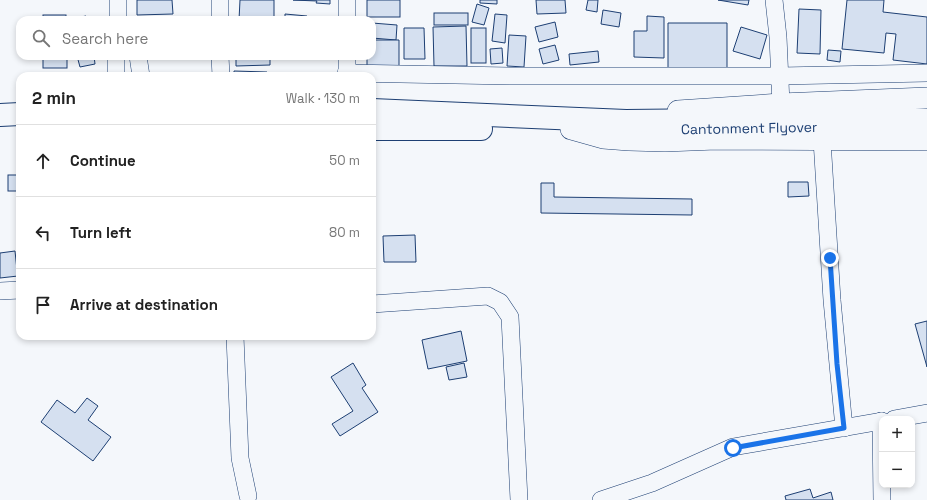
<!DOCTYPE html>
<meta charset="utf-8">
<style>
:root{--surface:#fff;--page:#f2f2f2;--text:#222;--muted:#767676;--line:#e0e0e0}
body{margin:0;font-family:"Space Grotesk",sans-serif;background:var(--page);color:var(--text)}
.controls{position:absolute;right:12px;bottom:12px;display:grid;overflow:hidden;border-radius:8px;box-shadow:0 2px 6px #0003}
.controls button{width:36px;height:36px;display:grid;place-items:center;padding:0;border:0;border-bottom:1px solid var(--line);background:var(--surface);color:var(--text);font:20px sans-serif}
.stop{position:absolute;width:12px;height:12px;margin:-9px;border:3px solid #1a73e8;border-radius:50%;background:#fff}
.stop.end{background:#1a73e8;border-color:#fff;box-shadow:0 1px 4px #0008}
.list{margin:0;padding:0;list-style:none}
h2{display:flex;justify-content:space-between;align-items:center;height:52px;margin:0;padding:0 16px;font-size:17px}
h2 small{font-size:13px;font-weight:400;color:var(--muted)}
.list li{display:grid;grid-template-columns:26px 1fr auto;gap:12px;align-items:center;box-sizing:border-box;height:72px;padding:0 16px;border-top:1px solid var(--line)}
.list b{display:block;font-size:15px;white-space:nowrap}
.list em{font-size:13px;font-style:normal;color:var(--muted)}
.icon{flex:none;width:22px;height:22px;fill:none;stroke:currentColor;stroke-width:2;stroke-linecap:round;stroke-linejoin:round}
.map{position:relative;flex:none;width:927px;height:500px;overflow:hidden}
.search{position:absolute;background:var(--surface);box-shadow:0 2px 6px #0003;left:16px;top:16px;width:360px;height:44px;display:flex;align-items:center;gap:10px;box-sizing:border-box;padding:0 14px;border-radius:12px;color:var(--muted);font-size:15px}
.panel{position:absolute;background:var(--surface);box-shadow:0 2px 6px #0003;left:16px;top:72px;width:360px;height:268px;border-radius:12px}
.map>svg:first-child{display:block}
.building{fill:#d5e0f0;stroke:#1d3f73}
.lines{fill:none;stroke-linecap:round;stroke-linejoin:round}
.minor-casing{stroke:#1d3f73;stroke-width:18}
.major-casing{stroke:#1d3f73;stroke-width:22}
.highway-casing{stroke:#1d3f73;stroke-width:24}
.minor{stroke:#f4f7fb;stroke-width:17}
.major{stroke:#f4f7fb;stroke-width:21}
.highway{stroke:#f4f7fb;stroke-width:22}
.route{stroke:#1a73e8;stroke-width:5}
.labels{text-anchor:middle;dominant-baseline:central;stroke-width:3;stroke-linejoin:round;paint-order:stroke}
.street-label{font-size:14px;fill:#1d3f73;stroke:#f4f7fb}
</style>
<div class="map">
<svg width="927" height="500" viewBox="0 0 927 500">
<rect width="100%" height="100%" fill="#f4f7fb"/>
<g class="building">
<polygon points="137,0 172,0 173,14 137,15"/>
<polygon points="240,0 274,0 274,20 239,20"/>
<polygon points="293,0 330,0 330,4 316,3 317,1"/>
<rect x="367" y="0" width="33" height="17"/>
<polygon points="480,0 497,0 497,4 480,3"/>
<polygon points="536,0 565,0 566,13 537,14"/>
<polygon points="588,0 598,0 597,12 586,10"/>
<polygon points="718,0 749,0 748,5"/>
<polygon points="847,0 884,0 883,12 927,17 927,64 893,60 896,34 886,33 884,53 842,49"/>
<polygon points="477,4 489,8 484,25 472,22"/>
<polygon points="799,9 821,10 820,54 797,53"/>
<polygon points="603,10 621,13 619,27 601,24"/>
<rect x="434" y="13" width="34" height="12"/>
<polygon points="285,14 307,16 307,20 285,20"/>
<polygon points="495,14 507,15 505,43 492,41"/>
<rect x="43" y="15" width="23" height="5"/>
<polygon points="86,16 87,20 71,20 70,19"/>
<polygon points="647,16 664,17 664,58 634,57 634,31 647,31"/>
<polygon points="555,22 558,37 539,42 535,27"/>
<polygon points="372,23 397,25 396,40 372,38"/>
<polygon points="668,23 727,23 727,68 668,69"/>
<polygon points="466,26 467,66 434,66 433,27"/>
<polygon points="741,27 767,35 760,59 733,51"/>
<polygon points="404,28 424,28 425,59 404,59"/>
<rect x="471" y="28" width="15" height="35"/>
<polygon points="509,35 526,36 524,67 507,66"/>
<polygon points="372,40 399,40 399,68 367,67 367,56 372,56"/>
<polygon points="555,45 559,60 543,64 539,49"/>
<polygon points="502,48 503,63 491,64 490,49"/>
<polygon points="828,50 841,51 840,62 827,60"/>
<polygon points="598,51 599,62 570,65 569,54"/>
<rect x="43" y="56" width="24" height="12"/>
<polygon points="77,56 94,56 95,64 80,67"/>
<polygon points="236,56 270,56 270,65 236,66"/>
<polygon points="234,71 267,72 267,76 234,76"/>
<rect x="8" y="175" width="12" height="16"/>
<polygon points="788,182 808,182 809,196 788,197"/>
<polygon points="541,183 554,183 554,197 692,199 692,215 541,213"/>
<polygon points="415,235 416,262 384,262 383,236"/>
<polygon points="15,251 17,270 20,269 20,274 18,274 18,276 0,278 0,253"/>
<polygon points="927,321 927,367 915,324"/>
<polygon points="461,331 467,361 428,369 422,340"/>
<polygon points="353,363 366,385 362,388 378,412 340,436 332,424 353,411 331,377"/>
<polygon points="464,363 467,377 449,380 446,367"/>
<polygon points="87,398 98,406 88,420 111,437 93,461 41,422 57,400 75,413"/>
<polygon points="810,489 813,498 831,492 833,500 786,500 785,496"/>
</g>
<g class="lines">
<g class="minor-casing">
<g id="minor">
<polyline points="220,0 220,20"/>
<polyline points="774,0 778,37 781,104"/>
<polyline points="118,20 118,0"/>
<polyline points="347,20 347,0"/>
<polyline points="138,56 141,76"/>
<polyline points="220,56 221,76"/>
<polyline points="347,56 347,76"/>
<polyline points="346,73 511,76 780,76 927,73"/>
<polyline points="116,76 116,56"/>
<polyline points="822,140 832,300 844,428"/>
<polyline points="0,291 20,290"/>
<polyline points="372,304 488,296 500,302 510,317 519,500"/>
<polyline points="235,336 240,458 248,496"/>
<polyline points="894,419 927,413"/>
<polyline points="881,421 882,500"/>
<polyline points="601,500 652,483 733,447 882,421"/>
</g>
</g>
<g class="major-casing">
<g id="major">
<polyline points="678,111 781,104 927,98"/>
<polyline points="571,129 603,138 629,140 665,141 716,139 927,140"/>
</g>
</g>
<g class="highway-casing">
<g id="highway">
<polyline points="372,110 626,121 812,119 927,120"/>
<polyline points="0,115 20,114"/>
<polyline points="372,129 481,129"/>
</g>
</g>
<use href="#minor" class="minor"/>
<use href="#major" class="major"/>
<use href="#highway" class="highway"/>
</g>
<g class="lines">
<polyline class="route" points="733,448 844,428 837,364 830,258"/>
</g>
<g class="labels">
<g class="street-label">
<text transform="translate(749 128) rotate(-1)">Cantonment Flyover</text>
</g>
</g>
</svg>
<div class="controls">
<button>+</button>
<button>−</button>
</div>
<div class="stop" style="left:733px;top:448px"></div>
<div class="stop end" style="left:830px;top:258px"></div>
<div class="search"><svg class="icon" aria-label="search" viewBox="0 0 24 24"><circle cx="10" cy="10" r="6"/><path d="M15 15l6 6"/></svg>Search here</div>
<section class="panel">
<h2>2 min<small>Walk · 130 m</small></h2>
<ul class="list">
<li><svg class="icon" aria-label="ahead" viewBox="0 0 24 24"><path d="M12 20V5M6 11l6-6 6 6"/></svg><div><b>Continue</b></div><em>50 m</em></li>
<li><svg class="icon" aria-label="left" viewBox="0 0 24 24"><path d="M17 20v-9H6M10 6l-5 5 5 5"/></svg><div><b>Turn left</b></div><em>80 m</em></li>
<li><svg class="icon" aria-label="arrive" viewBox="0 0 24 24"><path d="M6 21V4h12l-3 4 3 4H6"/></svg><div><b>Arrive at destination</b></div></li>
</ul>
</section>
</div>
